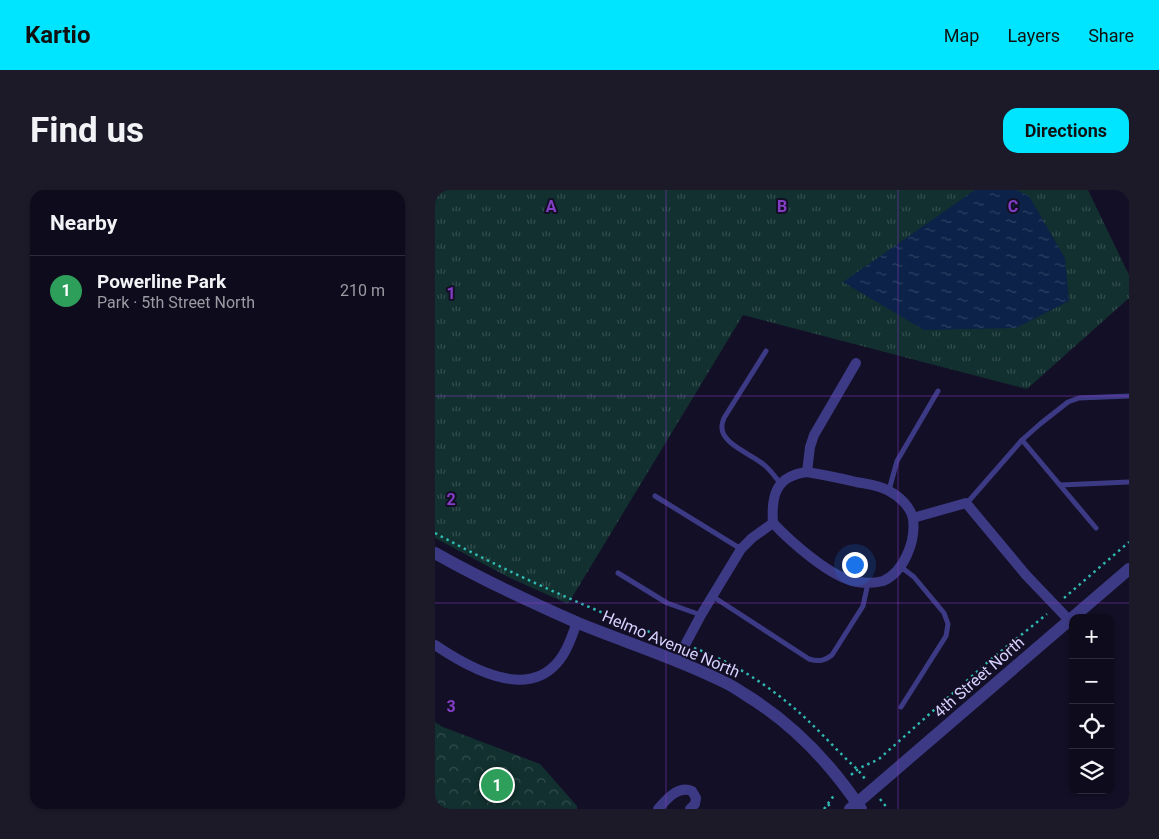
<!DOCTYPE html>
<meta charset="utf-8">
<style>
:root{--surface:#0e0b1c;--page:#1c1929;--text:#f1f3f6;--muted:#9b9ba3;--line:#2e2b3b;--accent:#00e5ff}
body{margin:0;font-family:Roboto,sans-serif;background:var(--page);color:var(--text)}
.controls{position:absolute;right:15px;bottom:15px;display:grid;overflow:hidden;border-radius:10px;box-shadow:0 1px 4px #0004}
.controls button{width:45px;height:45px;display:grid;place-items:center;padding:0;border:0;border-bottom:1px solid var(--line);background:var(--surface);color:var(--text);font:25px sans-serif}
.you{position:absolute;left:419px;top:374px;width:18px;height:18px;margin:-12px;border:4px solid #fff;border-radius:50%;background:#1a73e8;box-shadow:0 0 0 8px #1a73e833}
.badge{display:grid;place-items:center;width:32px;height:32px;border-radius:50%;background:var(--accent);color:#fff;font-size:16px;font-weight:700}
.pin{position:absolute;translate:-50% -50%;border:2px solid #fff;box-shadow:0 1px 5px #0006}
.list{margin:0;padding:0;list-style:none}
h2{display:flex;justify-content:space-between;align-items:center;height:65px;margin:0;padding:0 20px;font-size:21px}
h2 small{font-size:16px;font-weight:400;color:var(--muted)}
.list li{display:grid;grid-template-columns:32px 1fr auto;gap:15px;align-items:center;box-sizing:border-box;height:70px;padding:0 20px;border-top:1px solid var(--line)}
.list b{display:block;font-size:19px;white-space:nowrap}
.list p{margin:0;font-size:16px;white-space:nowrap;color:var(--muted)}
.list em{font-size:16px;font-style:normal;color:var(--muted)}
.icon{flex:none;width:28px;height:28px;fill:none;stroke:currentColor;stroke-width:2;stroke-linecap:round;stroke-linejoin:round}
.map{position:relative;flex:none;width:694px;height:619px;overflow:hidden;border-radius:15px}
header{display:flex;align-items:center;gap:30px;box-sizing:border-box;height:70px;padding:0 25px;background:var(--accent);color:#111}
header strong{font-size:24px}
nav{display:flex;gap:28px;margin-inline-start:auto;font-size:18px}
.intro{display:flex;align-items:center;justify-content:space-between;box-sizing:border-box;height:120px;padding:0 30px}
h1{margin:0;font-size:35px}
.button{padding:12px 22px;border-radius:15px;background:var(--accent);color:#111;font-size:18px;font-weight:700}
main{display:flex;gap:30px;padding:0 30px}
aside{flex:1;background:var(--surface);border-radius:15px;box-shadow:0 1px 4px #0004}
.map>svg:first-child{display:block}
.grass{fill:url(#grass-tufts)}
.park{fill:url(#park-crowns)}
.water{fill:url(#water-ripples)}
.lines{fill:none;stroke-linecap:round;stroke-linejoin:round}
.path{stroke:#2fb8b0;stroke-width:2.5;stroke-dasharray:2.5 4;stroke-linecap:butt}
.service{stroke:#3d3a85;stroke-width:5}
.minor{stroke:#3d3a85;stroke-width:10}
.tertiary{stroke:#3d3a85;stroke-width:12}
.grid{fill:none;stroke:#843dc5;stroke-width:1;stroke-opacity:0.55}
.labels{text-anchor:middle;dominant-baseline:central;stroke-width:4;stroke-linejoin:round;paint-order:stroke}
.street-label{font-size:16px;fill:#d9d4ff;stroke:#130f26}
.grid-label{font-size:16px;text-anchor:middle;font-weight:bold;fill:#843dc5;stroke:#130f26;stroke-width:4;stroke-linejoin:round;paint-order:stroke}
</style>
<header>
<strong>Kartio</strong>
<nav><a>Map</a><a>Layers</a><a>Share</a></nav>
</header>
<div class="intro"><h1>Find us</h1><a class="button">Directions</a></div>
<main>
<aside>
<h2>Nearby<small></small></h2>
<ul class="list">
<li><span class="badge" style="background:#2e9e5b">1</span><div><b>Powerline Park</b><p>Park · 5th Street North</p></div><em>210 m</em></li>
</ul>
</aside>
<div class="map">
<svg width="694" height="619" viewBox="0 0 694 619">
<defs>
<pattern id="grass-tufts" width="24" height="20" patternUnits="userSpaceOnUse" patternTransform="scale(1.25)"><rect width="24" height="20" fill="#12302f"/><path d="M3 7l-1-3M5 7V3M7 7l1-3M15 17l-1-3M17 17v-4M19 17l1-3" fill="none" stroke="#344d4e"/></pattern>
<pattern id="park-crowns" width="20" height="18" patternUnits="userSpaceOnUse" patternTransform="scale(1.25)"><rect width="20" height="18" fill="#12302f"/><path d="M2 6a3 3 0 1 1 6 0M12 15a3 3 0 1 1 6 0" fill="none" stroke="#344d4e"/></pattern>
<pattern id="water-ripples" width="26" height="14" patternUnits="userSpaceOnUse" patternTransform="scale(1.25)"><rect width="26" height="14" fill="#0c2248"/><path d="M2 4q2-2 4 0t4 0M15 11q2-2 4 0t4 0" fill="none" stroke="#2f4163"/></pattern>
</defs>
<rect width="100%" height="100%" fill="#130f26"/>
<polygon class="grass" points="0,0 653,0 694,85 694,108 592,199 308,125 133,414 71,386 0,348"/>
<polygon class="park" points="0,532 8,537 105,574 142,616 142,619 0,619"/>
<polygon class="water" points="540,0 581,0 594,6 630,68 634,111 581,138 489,140 408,92"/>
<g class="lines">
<g class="path">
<path d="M0 343C77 385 158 420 240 452"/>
<polyline points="629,408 694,352"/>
<path d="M259 458C298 472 336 497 367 525 386 542 403 562 422 579L431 590"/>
<path d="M416 585C425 576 433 575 444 569L554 471 612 424"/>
<polyline points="445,609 453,619"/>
<polyline points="393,614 397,619"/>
<polyline points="389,619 400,604"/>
</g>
<g class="service">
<path d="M331 161 289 228C288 231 287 233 287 236 285 253 316 264 328 274 335 279 340 287 346 294"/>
<polyline points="587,250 661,338"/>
<polyline points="625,295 694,292"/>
<polyline points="454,300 462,271 503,201"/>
<polyline points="220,306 306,359"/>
<polyline points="532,313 587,250 605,234 633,212 644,208 694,206"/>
<polyline points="466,377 479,387 509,423 513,434 511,446 466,517"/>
<polyline points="183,383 232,413 266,425"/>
<path d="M277 406 374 469C384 472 389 471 397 465L428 416 433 393"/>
</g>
<g class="minor">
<path d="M372 282C389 285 405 288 421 292 432 294 444 295 454 301 464 306 476 317 478 329 481 351 469 382 448 391 441 393 429 393 422 392 396 388 355 351 338 333 336 305 341 286 372 282Z"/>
<polyline points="372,282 375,257 379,245 421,173"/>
<polyline points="478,328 531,313 591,385 634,430"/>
<path d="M0 455C31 476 90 510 122 473 132 462 137 446 142 432"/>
<polyline points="243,472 250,455 266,425 306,359 317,348 338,333"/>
<path d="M223 619C231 610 243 595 257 601L261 608 260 614 255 619"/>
</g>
<g class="tertiary">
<path d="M0 363C46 389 95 412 143 433 192 453 244 469 291 493 298 496 304 501 311 505 357 533 396 574 426 619"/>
<polyline points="415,619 694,379"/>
</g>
</g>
<path class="grid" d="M231 0V619M463 0V619M0 206H694M0 413H694"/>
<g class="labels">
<g class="street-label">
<text transform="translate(236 454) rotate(23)">Helmo Avenue North</text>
<text transform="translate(544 487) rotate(-41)">4th Street North</text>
</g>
</g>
<g class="grid-label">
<text x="116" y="22">A</text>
<text x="347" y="22">B</text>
<text x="578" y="22">C</text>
<text x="16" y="109">1</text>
<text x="16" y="315">2</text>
<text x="16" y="522">3</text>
</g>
</svg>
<div class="controls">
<button>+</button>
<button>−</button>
<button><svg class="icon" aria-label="locate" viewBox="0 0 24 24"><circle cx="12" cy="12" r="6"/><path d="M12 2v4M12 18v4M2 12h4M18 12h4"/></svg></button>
<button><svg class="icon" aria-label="layers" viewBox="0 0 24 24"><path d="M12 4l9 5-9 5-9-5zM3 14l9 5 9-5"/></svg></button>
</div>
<div class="you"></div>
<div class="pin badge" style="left:62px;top:595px;background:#2e9e5b">1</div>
</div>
</main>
